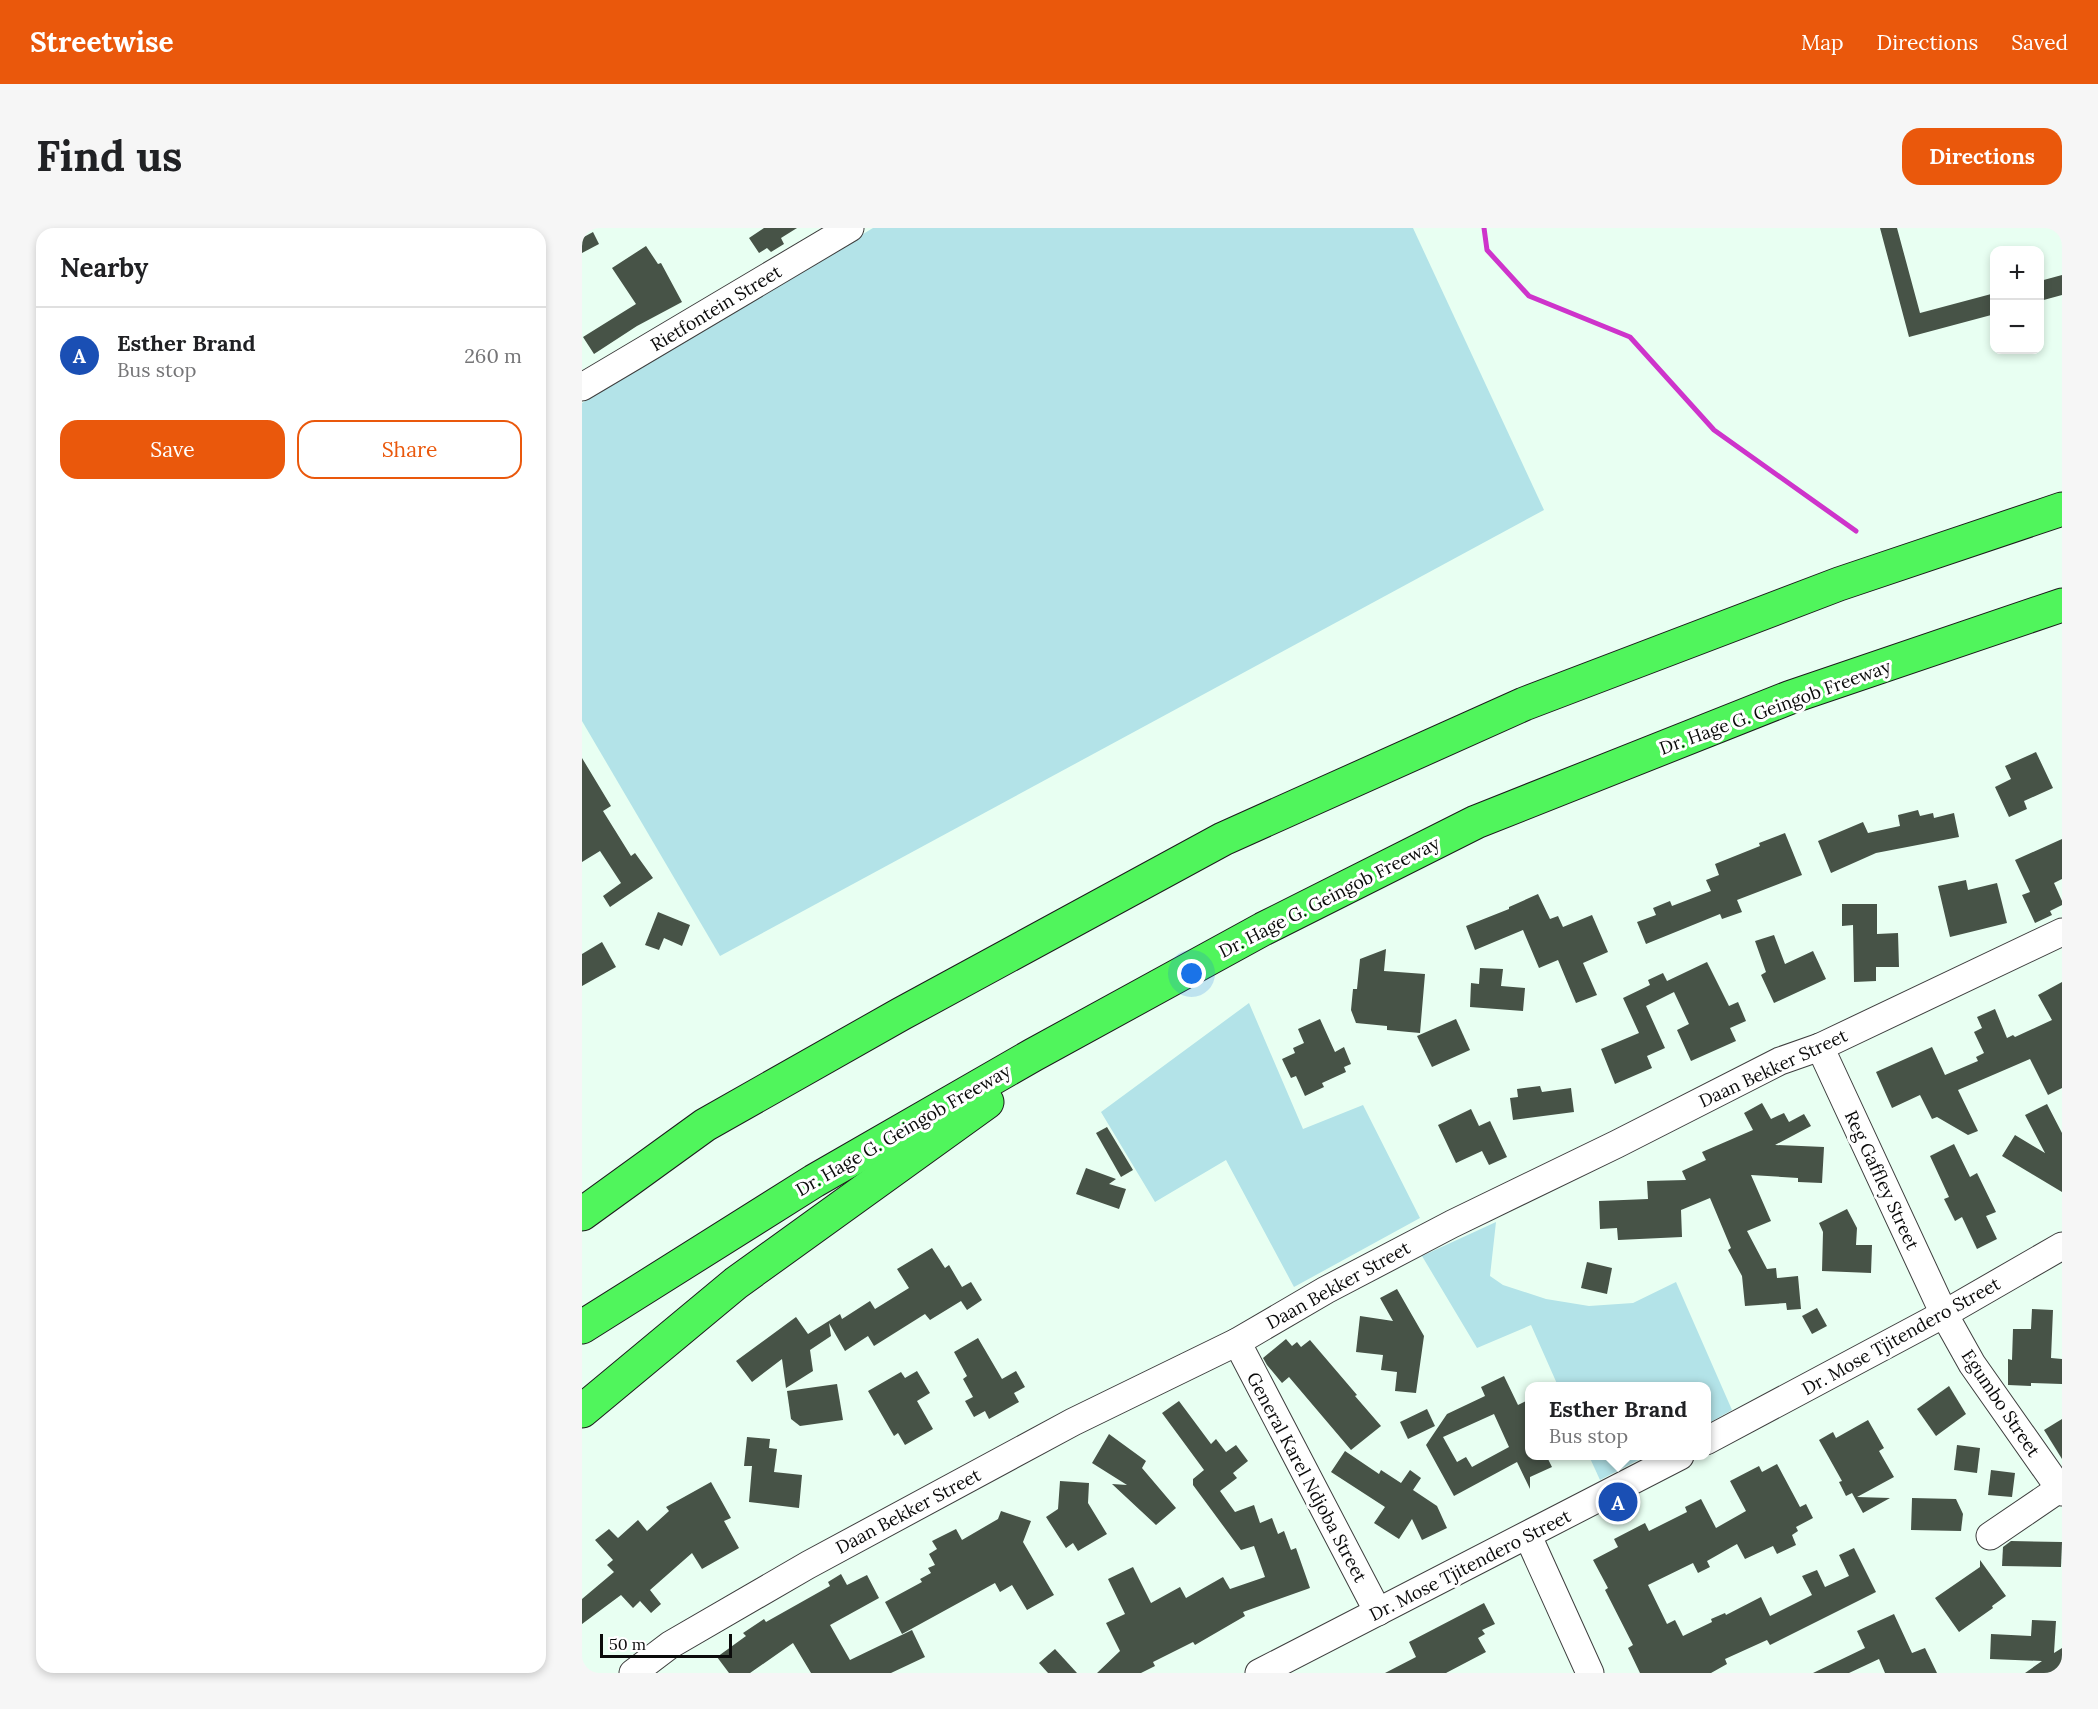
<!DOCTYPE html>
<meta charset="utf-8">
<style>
:root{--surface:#fff;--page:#f6f6f6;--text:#202124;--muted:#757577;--line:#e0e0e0;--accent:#ea580c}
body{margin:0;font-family:Lora,serif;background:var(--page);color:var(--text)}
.controls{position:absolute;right:18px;top:18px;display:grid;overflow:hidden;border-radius:12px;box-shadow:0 3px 9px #0003}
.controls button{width:54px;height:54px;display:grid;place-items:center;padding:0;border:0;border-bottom:2px solid var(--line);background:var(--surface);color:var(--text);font:30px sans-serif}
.scale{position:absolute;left:18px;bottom:15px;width:132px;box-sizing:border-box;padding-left:6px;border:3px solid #0b0b0b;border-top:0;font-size:16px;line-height:21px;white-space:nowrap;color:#0b0b0b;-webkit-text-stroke:4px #fff;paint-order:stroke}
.you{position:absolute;left:610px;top:746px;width:21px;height:21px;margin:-15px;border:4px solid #fff;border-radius:50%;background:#1a73e8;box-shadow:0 0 0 9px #1a73e833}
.badge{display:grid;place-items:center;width:39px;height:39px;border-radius:50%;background:var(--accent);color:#fff;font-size:20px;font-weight:700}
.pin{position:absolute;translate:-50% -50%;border:3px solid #fff;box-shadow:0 2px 6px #0006}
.popup{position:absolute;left:943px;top:1154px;width:186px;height:78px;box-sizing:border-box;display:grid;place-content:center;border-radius:12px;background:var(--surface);filter:drop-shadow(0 2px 4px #0005);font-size:20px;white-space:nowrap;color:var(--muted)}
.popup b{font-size:22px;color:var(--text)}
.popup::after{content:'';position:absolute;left:50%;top:100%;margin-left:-12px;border:12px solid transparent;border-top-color:var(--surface)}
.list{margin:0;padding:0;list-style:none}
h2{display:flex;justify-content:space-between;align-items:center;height:78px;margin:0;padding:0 24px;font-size:26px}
h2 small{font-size:20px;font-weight:400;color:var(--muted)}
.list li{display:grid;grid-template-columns:39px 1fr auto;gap:18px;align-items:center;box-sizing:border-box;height:96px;padding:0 24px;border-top:2px solid var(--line)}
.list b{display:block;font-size:22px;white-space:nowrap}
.list p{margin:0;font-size:20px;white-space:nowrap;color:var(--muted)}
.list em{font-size:20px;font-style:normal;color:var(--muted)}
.actions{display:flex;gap:12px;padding:18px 24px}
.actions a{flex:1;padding:14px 0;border:2px solid var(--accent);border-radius:18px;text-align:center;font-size:21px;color:var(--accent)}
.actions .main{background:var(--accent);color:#fff}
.map{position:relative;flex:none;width:1480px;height:1445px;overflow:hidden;border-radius:18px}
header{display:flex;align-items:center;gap:36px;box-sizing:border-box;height:84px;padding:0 30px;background:var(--accent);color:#fff}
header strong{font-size:28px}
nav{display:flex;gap:33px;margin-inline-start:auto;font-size:21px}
.intro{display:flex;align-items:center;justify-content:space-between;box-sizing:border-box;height:144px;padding:0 36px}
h1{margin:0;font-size:42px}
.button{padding:15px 27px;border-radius:18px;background:var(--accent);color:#fff;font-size:21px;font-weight:700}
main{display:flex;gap:36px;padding:0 36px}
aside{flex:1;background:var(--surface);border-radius:18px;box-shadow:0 3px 9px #0003}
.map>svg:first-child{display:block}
.green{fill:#b3e3e8}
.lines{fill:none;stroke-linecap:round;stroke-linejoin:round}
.stream{stroke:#ce34cb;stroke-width:5}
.building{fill:#475347;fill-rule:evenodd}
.minor-casing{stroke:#3e3e3e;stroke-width:29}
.highway-casing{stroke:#1c1c1c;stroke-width:35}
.minor{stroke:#fff;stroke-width:27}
.highway{stroke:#50f55c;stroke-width:33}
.labels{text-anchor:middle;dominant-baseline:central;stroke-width:6;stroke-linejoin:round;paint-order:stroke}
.street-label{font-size:18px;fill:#0b0b0b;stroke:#fff}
</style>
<header>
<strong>Streetwise</strong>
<nav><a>Map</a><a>Directions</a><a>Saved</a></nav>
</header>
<div class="intro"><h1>Find us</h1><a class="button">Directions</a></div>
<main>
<aside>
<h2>Nearby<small></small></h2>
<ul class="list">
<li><span class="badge" style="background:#1a4fb4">A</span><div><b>Esther Brand</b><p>Bus stop</p></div><em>260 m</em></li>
</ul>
<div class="actions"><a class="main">Save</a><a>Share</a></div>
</aside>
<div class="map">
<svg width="1480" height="1445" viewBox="0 0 1480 1445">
<rect width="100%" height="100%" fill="#e8fff2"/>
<g class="green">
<polygon points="291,0 831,0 962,282 138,728 0,493 0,175"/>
<polygon points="667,775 721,901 781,877 838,990 712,1059 644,932 573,974 519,884"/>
<polygon points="914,994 908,1048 921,1057 964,1071 1007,1078 1051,1075 1094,1054 1150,1182 1125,1196 1124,1158 976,1158 949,1097 895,1120 840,1028"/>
<polygon points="1007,1228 1064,1228 1018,1252"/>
</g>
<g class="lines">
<polyline class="stream" points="902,0 905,22 947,68 1048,109 1132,202 1274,303"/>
</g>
<g class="building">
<polygon points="182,0 215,0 199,10 202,16 189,24 185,20 177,25 167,10"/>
<polygon points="1298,0 1315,0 1338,85 1413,65 1413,86 1327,109"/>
<polygon points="11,4 17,16 0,25 0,10"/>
<polygon points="64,18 76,36 79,35 100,74 55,98 12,126 1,109 54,76 30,40"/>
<polygon points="1480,47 1480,67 1458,73 1458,53"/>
<polygon points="1454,524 1471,560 1442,573 1445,581 1427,589 1413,559 1429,551 1423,538"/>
<polygon points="0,530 29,578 21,583 49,628 53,625 71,650 28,679 21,668 39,655 18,623 0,634"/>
<polygon points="1336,582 1338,588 1351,585 1352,590 1372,585 1377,609 1294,625 1249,645 1236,613 1281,594 1286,605 1318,598 1316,587"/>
<polygon points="1203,605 1220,647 1155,672 1160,684 1140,691 1138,686 1064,716 1055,694 1074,687 1071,680 1088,673 1090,678 1129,663 1124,652 1137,647 1133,636 1178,618 1177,615"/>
<polygon points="1480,611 1480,651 1472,655 1480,673 1480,677 1468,683 1470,687 1453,695 1440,667 1448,664 1433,632"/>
<polygon points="1384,652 1386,662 1415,655 1425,695 1368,709 1356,658"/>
<polygon points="956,666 968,691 976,688 981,699 1010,687 1026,724 1001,735 1015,767 994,775 976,732 957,740 941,702 893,722 884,698 927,681 927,679"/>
<polygon points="1260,676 1295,676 1295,706 1316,705 1317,739 1294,739 1294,753 1272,754 1271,697 1260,698"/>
<polygon points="76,684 108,697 100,718 82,710 77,722 63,717"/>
<polygon points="1192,707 1203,736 1231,723 1244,751 1192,775 1179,747 1184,744 1173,713"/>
<polygon points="20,714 34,739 0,758 0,726"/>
<polygon points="804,721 802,743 843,746 838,805 805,802 805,798 774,795 769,782 771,761 775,761 778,731"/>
<polygon points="1125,734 1147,778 1156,774 1164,793 1148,800 1154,813 1109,833 1095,802 1107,796 1092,764 1064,778 1083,820 1065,828 1070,840 1033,856 1019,821 1057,805 1041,770 1068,757 1066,752 1081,745 1085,753"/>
<polygon points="898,740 921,741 919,758 943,760 941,783 888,779 889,755 897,756"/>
<polygon points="1480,754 1480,860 1466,867 1448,831 1376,862 1396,903 1386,907 1355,889 1350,891 1338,867 1310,880 1294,844 1350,819 1363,847 1396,833 1394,829 1402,825 1392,804 1400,800 1395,789 1413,781 1425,810 1431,807 1433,809 1470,792 1456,767"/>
<polygon points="738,791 753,824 762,819 769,836 762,839 764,844 740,855 742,859 723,868 714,848 709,850 700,831 713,825 711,820 722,815 716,801"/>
<polygon points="874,791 888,822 850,839 835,808"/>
<polygon points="958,858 960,864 989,860 992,884 931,892 928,870 936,869 935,861"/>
<polygon points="1180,875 1189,891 1202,885 1207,894 1222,886 1229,898 1193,917 1242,919 1240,955 1216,954 1216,950 1169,947 1189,993 1165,1003 1185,1041 1194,1040 1195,1050 1216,1048 1219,1081 1205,1082 1204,1075 1163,1078 1160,1048 1146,1022 1149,1020 1128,970 1099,982 1100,1009 1036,1012 1035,1000 1018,1001 1017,973 1066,971 1065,953 1104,952 1100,943 1124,932 1120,924 1171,902 1162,885"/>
<polygon points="1465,876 1480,905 1480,964 1420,928 1433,907 1463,925 1443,887"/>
<polygon points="889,881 897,898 908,893 925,929 907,937 900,923 874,935 856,897"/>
<polygon points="525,899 551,942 539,949 514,905"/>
<polygon points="1372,916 1388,949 1395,945 1414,984 1404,988 1415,1011 1395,1021 1380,989 1373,993 1362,971 1367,969 1348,928"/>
<polygon points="504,940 534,951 527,956 544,961 537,981 494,966"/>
<polygon points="1265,981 1275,1000 1274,1017 1290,1017 1289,1045 1240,1043 1241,1004 1237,995"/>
<polygon points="350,1020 363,1040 367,1037 380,1059 389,1054 400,1072 385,1082 379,1073 348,1092 343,1086 292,1118 286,1108 263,1123 247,1095 249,1108 228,1122 231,1143 204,1160 200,1131 170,1154 154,1133 214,1089 226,1106 258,1086 260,1091 288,1073 293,1081 327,1060 315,1041"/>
<polygon points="1005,1034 1030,1040 1025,1066 999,1060"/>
<polygon points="815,1061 842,1108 834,1165 813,1163 815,1144 799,1142 801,1127 774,1124 778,1088 811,1093 798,1070"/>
<polygon points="1235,1080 1245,1098 1230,1106 1220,1088"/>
<polygon points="1450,1081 1471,1082 1469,1130 1480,1131 1480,1156 1449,1155 1449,1158 1426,1157 1426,1131 1430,1132 1431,1101 1449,1101"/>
<polygon points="396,1110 420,1151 434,1143 443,1159 432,1165 437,1174 407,1191 403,1183 392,1189 383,1173 391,1169 381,1151 385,1148 372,1124"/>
<polygon points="704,1111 710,1118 715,1114 719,1119 728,1112 775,1167 773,1168 799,1198 769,1222 707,1149 700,1155 685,1137 681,1130"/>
<polygon points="335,1143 348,1165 335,1173 351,1201 323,1217 316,1205 312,1208 286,1163 319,1144 323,1150"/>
<path d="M922 1148 936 1177 948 1171V1227H964L970 1239 948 1249V1261L935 1234 872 1268 844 1217 865 1186 903 1168 899 1159ZM912 1186 927 1219 890 1239 884 1229 875 1234 861 1209Z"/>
<polygon points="255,1156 261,1192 218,1198 209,1191 205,1163"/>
<polygon points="1367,1158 1384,1186 1354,1208 1335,1181"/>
<polygon points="597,1173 629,1216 634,1211 644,1224 654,1217 666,1233 651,1245 655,1250 638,1263 653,1284 672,1277 678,1295 690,1290 696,1306 702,1303 709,1322 714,1320 728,1360 661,1384 663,1388 613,1417 611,1414 571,1434 573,1438 559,1445 515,1445 538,1423 524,1395 543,1386 526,1351 551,1339 569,1375 598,1359 604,1370 641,1349 648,1361 683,1349 672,1318 659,1322 611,1257 611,1251 622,1242 580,1185"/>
<polygon points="845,1181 853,1198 826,1211 818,1194"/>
<polygon points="1480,1191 1480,1231 1462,1202"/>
<polygon points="1286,1192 1302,1220 1297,1223 1312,1249 1275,1269 1308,1270 1281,1285 1270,1265 1264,1268 1257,1254 1260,1253 1237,1212 1251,1204 1254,1210"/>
<polygon points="527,1206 564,1233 560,1240 594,1280 574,1297 530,1256 545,1257 510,1235"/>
<polygon points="165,1209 188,1211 187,1220 195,1221 192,1244 220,1247 217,1280 167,1274 170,1238 162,1238"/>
<polygon points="1375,1217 1398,1220 1395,1245 1372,1242"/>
<polygon points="763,1223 797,1246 799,1242 819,1255 828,1242 839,1250 831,1262 855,1278 865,1300 840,1312 830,1291 817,1311 792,1295 803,1279 749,1244"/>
<polygon points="1195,1236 1218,1279 1224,1276 1231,1290 1214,1299 1216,1303 1210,1307 1214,1317 1195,1326 1191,1318 1163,1331 1155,1316 1125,1333 1128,1339 1116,1345 1111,1335 1066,1357 1085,1396 1093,1392 1101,1408 1130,1394 1129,1391 1143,1385 1144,1387 1179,1369 1188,1388 1230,1367 1220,1348 1235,1342 1243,1359 1267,1348 1257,1327 1272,1320 1294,1364 1188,1417 1185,1412 1143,1431 1145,1436 1129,1445 1058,1445 1046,1420 1051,1417 1023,1362 1026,1360 1011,1332 1036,1319 1032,1311 1063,1295 1067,1303 1105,1284 1103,1279 1119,1271 1134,1300 1164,1283 1148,1253 1177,1238 1180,1244"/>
<polygon points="1409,1242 1433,1245 1430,1269 1406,1267"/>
<polygon points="478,1253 507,1255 506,1275 525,1306 496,1323 491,1315 484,1320 464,1289 476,1281"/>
<polygon points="129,1254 149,1290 142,1293 157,1320 120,1341 110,1325 68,1362 79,1376 69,1385 58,1373 51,1380 39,1367 0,1396 0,1371 32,1344 25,1337 31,1332 13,1312 27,1301 36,1310 56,1292 65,1303 87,1283 84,1279"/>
<polygon points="1330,1270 1374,1271 1381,1286 1379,1303 1329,1302"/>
<polygon points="419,1283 449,1293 441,1314 472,1367 445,1382 430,1357 418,1364 413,1355 320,1406 303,1374 340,1354 338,1351 349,1345 346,1340 353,1337 347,1326 355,1321 350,1313 374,1301 380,1312 416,1291"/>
<polygon points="1429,1313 1480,1314 1479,1339 1420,1338 1421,1319"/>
<polygon points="1398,1332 1424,1368 1410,1378 1411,1380 1377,1404 1353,1370 1398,1339"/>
<polygon points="259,1346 265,1357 285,1347 297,1370 248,1397 268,1432 330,1402 343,1429 309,1445 229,1445 211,1415 168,1445 147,1445 135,1429 164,1408 161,1405 182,1391 184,1394 248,1358 246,1354"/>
<polygon points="902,1375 913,1396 900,1402 903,1406 896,1410 904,1424 864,1445 803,1445 834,1429 827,1414"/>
<polygon points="1312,1386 1330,1425 1343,1420 1355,1445 1303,1445 1297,1431 1267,1445 1231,1445 1283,1420 1275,1403"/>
<polygon points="1450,1392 1474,1393 1472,1425 1480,1420 1480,1445 1443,1445 1460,1433 1408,1431 1409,1406 1449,1408"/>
<polygon points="473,1421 495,1445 466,1445 457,1435"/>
</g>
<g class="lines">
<g class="minor-casing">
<g id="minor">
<polyline points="0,159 268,0"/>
<polyline points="1238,819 1362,1086 1390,1136 1480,1264"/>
<polyline points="655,1114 796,1384"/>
<polyline points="1124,1213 1362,1086 1480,1018"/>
<polyline points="946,1308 1008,1445"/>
<polyline points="1408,1308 1480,1259"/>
<polyline points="51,1445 88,1417 226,1337 491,1194 655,1114 744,1062 870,996 1035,916 1198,833 1238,819 1480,704"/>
<polyline points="677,1445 1098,1228"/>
</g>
</g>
<g class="highway-casing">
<g id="highway">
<polyline points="0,986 123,897 319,786 641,611 942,476 1257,356 1480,281"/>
<polyline points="0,1099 232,953 451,827 681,701 894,594 1209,469 1480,377"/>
<polyline points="0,1183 154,1055 405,874"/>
</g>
</g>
<use href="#minor" class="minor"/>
<use href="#highway" class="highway"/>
</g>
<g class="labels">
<g class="street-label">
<text transform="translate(134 80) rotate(-31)">Rietfontein Street</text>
<text transform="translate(1193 479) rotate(-20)">Dr. Hage G. Geingob Freeway</text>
<text transform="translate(747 669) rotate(-27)">Dr. Hage G. Geingob Freeway</text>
<text transform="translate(1191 840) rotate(-25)">Daan Bekker Street</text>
<text transform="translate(321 902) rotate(-30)">Dr. Hage G. Geingob Freeway</text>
<text transform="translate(1300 952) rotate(65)">Reg Gaffley Street</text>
<text transform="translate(756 1057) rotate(-29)">Daan Bekker Street</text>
<text transform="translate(1319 1108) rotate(-29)">Dr. Mose Tjitendero Street</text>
<text transform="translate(1419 1175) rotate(56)">Egumbo Street</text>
<text transform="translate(725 1249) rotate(62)">General Karel Ndjoba Street</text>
<text transform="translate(326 1283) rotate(-28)">Daan Bekker Street</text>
<text transform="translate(888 1337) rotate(-27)">Dr. Mose Tjitendero Street</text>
</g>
</g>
</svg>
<div class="controls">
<button>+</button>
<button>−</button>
</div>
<div class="scale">50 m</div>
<div class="you"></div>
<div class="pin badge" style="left:1036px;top:1274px;background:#1a4fb4">A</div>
<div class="popup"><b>Esther Brand</b>Bus stop</div>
</div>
</main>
